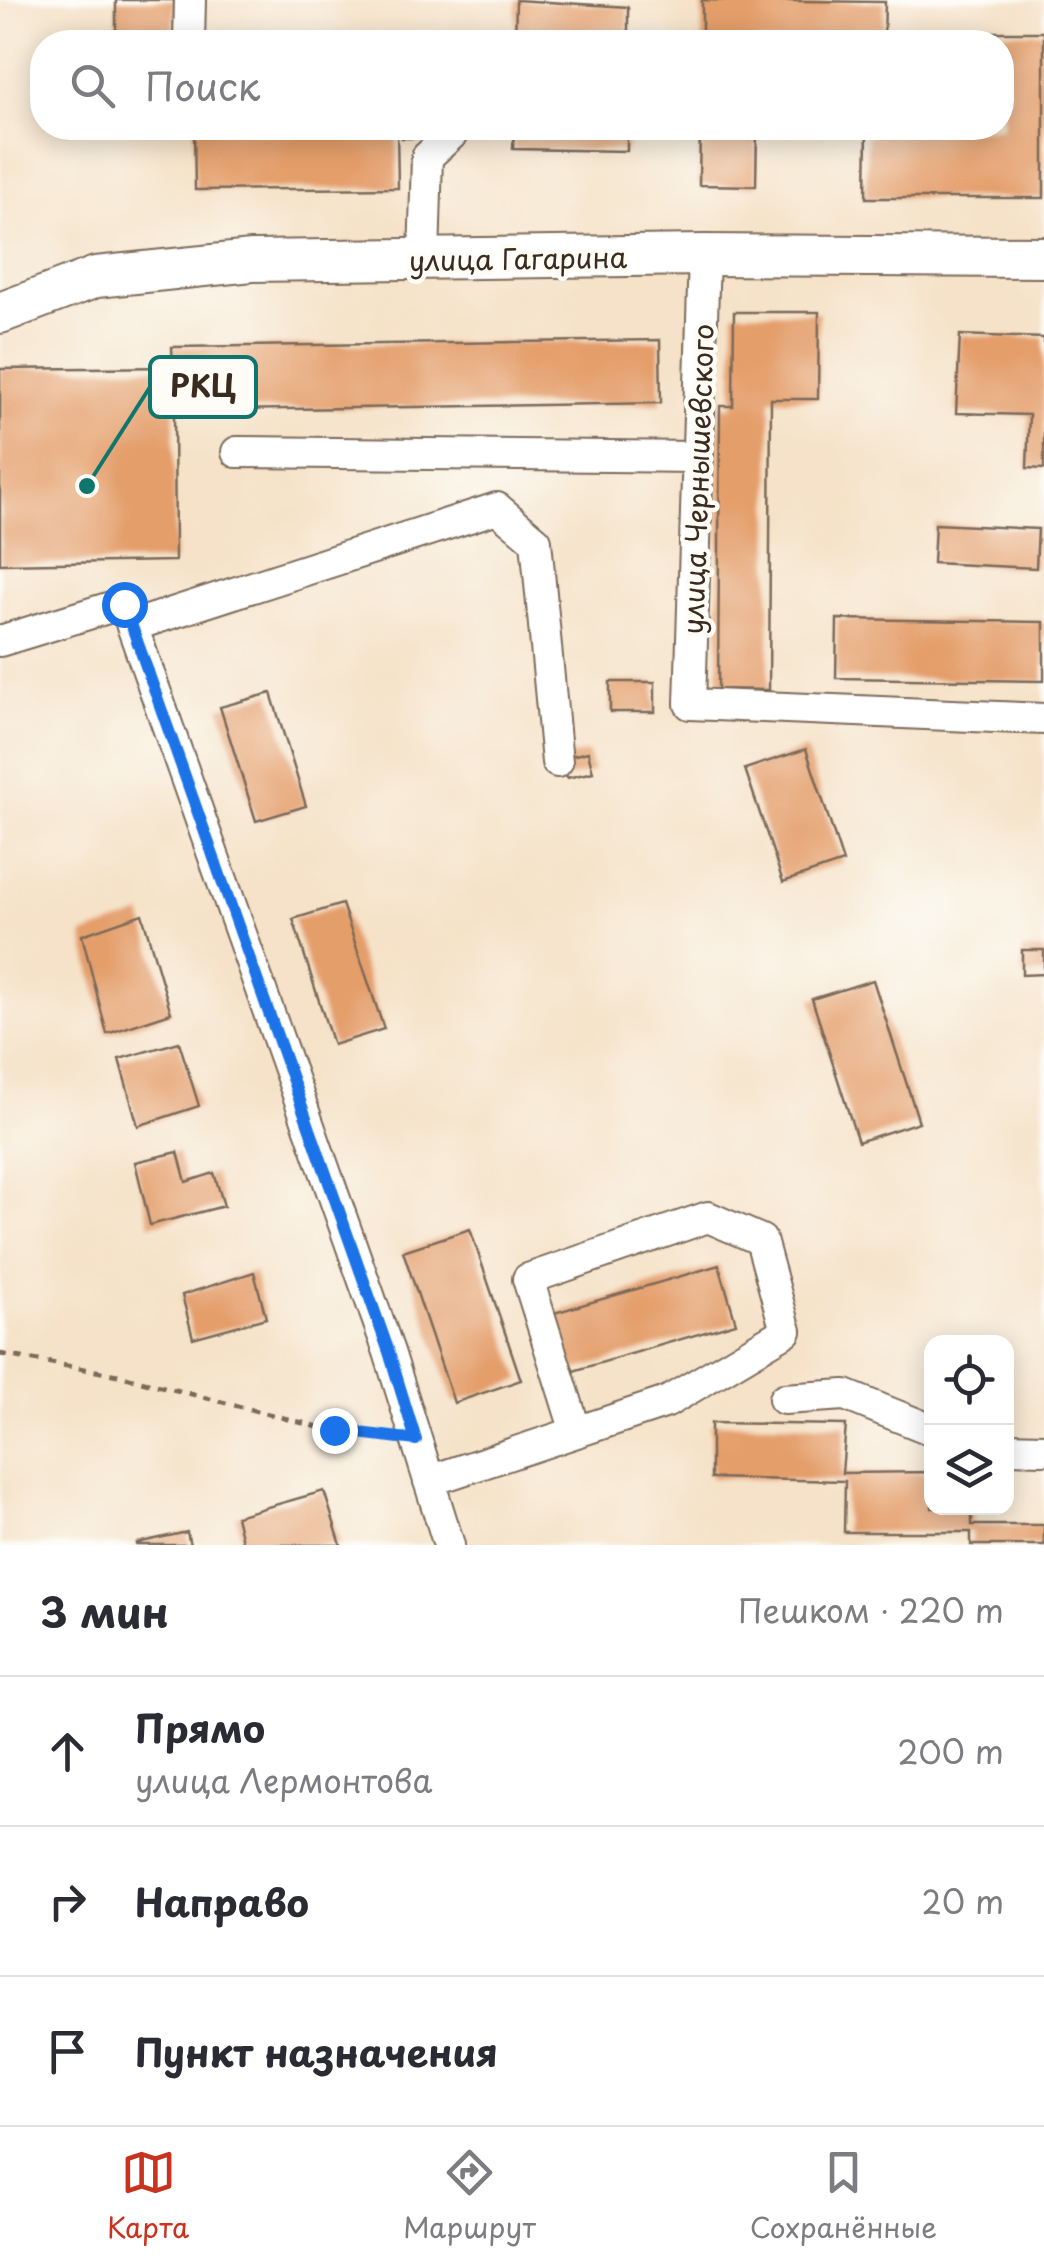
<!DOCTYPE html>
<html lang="ru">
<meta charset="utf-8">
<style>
:root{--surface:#fff;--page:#f2f2f3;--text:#2b2b33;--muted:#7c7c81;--line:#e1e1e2;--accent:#c8321e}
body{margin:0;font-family:"Playpen Sans",sans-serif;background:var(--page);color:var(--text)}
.controls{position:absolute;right:30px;bottom:30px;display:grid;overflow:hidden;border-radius:20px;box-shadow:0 5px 25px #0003}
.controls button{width:90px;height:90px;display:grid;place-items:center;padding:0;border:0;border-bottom:2px solid var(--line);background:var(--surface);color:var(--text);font:50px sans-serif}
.stop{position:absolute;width:30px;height:30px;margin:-22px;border:8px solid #1a73e8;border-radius:50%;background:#fff}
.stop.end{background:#1a73e8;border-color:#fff;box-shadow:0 2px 10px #0008}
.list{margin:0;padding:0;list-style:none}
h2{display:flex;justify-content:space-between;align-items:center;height:130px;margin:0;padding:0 40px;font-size:42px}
h2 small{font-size:32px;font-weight:400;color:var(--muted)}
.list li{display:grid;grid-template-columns:65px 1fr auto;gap:30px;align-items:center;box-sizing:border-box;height:150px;padding:0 40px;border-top:2px solid var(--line)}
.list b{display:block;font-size:38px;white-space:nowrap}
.list p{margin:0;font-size:32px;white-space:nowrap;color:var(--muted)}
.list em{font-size:32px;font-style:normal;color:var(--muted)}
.icon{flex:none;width:55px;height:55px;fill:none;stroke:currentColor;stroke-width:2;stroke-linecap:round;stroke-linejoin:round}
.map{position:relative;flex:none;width:1044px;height:1545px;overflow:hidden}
.search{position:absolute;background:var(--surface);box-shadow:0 5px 25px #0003;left:30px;right:30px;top:30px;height:110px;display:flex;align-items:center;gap:25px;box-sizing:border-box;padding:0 35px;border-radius:40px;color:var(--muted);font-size:38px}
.sheet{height:580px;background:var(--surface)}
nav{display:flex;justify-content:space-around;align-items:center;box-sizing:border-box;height:140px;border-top:2px solid var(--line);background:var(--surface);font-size:28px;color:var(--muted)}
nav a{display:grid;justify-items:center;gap:5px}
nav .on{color:var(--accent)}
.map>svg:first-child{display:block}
.building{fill:#e49e6b}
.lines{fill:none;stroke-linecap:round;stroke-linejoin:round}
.minor-casing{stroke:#7c6a5a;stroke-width:34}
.major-casing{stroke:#7c6a5a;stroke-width:44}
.path{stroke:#7c6a5a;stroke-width:5;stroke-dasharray:8 8;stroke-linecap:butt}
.minor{stroke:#fff;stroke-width:30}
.major{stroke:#fff;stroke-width:40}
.route{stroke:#1a73e8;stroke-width:12}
.labels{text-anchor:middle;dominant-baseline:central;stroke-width:9;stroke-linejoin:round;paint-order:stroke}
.street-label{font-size:28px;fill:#3b2a1e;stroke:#fdfcf7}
.leader{fill:none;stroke:#0f766e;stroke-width:4}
.callout-dot{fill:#0f766e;stroke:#fdfcf7;stroke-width:4}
.callout{fill:#fdfcf7;stroke:#0f766e;stroke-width:4}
.callout-label{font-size:30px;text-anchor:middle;font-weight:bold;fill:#3b2a1e}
</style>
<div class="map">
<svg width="1044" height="1545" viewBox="0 0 1044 1545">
<rect width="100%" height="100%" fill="#fdfcf7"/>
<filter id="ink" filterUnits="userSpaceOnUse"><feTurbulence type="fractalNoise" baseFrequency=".01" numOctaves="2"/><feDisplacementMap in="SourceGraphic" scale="20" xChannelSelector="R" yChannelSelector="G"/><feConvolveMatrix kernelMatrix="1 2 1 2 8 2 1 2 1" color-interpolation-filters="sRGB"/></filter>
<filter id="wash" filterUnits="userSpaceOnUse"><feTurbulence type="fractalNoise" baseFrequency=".0048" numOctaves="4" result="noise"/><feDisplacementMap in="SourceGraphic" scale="40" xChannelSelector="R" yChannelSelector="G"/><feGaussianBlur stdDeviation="2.25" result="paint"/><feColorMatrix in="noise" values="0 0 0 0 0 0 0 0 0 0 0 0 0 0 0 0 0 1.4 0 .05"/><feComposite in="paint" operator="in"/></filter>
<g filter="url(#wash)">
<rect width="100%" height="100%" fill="#f5e2c8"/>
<g id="blocks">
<g class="building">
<rect x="116" y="0" width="58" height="42"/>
<polygon points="516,0 628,7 628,42 515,42"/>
<polygon points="702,0 885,2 884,42 702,42"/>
<polygon points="994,32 1044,32 1044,198 866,198 867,128 1002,128 1002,42 994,42"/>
<polygon points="194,128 397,128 398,188 195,190"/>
<rect x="402" y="128" width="28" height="10"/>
<polygon points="514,128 627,128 627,151 513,149"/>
<polygon points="700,128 757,128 756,186 699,185"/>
<polygon points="734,312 819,312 818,399 771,399 769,690 718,689 720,406 733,406"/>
<polygon points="960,335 1044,338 1044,469 1027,468 1029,415 956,413"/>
<polygon points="660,340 661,403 174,411 175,561 0,564 0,369 173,367 172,347"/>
<polygon points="935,524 1038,529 1036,568 933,563"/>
<polygon points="837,619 1044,622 1044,681 836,678"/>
<rect x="610" y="682" width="45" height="30"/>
<polygon points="271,693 306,806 256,821 220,707"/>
<polygon points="806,749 843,862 783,882 745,769"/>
<polygon points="588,752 593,772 567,778 562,758"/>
<polygon points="342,904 384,1029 333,1045 293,919"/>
<polygon points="142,914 171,1013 107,1034 82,935"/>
<polygon points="1022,950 1044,950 1044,974 1022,975"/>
<polygon points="873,980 919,1122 858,1142 812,999"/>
<polygon points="179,1042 199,1106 138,1126 119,1059"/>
<polygon points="178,1152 186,1182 214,1173 224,1206 150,1225 135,1162"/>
<polygon points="470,1229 521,1380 454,1403 403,1251"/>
<polygon points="719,1265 736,1323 570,1372 554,1313"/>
<polygon points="254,1272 266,1318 193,1338 182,1295"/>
<polygon points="711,1423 846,1425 842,1473 932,1472 932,1508 972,1508 972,1525 1044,1525 1044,1545 971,1545 971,1532 844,1532 845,1481 711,1478"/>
<polygon points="324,1491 341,1545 243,1545 236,1516"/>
<polygon points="187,1532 190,1545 137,1545 137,1543"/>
</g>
</g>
</g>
<g filter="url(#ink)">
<use href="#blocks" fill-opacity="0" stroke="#7c6a5a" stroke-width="2.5"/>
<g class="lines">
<g class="minor-casing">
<g id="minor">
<polyline points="189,42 190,0"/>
<polyline points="704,255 690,704 1044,719"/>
<polyline points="424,259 427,157 452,134 452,128"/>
<polyline points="237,452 698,457"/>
<polyline points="132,626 497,508 536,541 557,762"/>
<polyline points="0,641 124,603 389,1352 449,1545"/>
<polyline points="784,1399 845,1395 932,1430"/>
<polyline points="1006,1448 1044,1449"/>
<polyline points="429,1481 667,1402 786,1331 761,1240 708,1217 528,1279 576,1432"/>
</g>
</g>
<g class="major-casing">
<polyline id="major" points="0,313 96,277 252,261 704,255 1044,257"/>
</g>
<polyline class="path" points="0,1354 118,1375 334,1431 388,1437"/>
<use href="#minor" class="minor"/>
<use href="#major" class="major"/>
</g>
</g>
<g class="lines" filter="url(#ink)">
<polyline class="route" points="124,604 389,1352 416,1440 334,1430"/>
</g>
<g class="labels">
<g class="street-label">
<text transform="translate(518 258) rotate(-1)">улица Гагарина</text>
<text transform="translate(697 479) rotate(-88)">улица Чернышевского</text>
</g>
</g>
<path class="leader" d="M87 486L150 387"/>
<circle class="callout-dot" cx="87" cy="486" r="10"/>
<rect class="callout" x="150" y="357" width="106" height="60" rx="10"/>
<g class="callout-label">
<text x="203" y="397">РКЦ</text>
</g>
</svg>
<div class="controls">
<button><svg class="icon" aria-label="locate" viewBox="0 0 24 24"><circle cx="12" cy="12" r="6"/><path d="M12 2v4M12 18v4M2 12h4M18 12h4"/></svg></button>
<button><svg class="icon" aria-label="layers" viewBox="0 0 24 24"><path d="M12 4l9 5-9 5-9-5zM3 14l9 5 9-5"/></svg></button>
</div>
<div class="stop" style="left:124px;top:604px"></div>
<div class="stop end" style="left:334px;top:1430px"></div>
<div class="search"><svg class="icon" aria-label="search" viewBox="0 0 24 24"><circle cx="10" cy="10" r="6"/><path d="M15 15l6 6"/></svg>Поиск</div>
</div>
<section class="sheet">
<h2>3 мин<small>Пешком · 220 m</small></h2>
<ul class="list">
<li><svg class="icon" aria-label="ahead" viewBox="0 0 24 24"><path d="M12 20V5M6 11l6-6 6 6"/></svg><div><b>Прямо</b><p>улица Лермонтова</p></div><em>200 m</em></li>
<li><svg class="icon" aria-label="right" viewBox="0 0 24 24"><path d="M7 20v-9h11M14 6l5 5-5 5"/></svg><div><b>Направо</b></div><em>20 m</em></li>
<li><svg class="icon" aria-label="arrive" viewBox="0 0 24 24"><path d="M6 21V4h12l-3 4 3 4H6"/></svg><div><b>Пункт назначения</b></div></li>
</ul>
</section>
<nav>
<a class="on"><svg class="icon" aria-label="map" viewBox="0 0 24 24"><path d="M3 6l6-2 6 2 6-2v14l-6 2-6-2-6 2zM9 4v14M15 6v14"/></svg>Карта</a>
<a><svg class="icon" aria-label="directions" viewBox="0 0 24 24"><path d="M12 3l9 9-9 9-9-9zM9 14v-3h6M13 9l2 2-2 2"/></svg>Маршрут</a>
<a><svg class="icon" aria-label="saved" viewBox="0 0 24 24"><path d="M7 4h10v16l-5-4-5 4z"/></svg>Сохранённые</a>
</nav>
